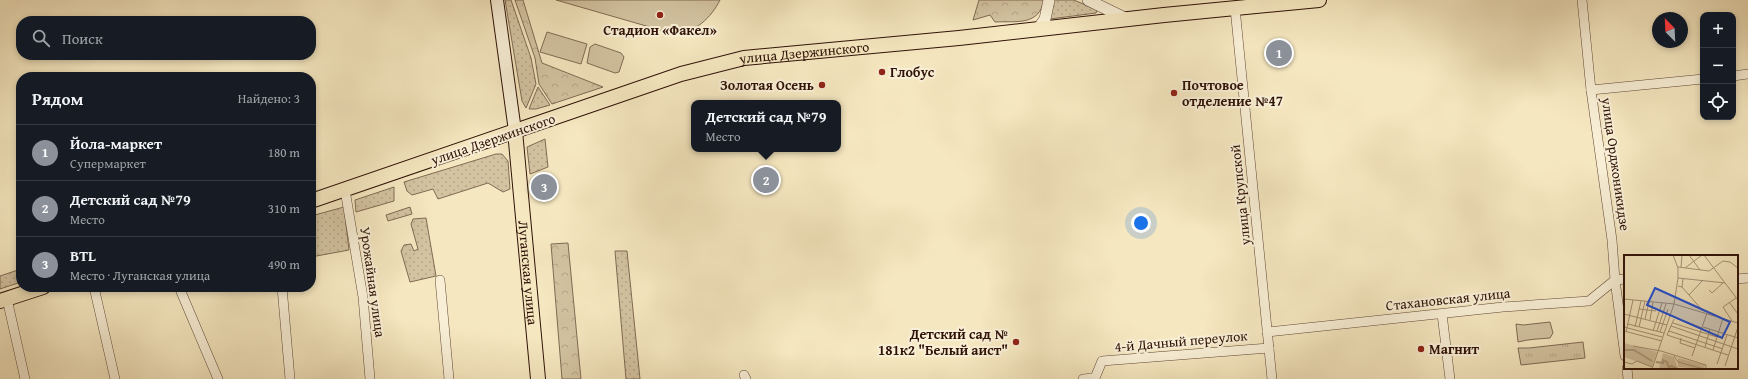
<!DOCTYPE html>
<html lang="ru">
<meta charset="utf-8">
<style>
:root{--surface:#171b24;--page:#20242c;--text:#f1f3f6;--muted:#9ea1a6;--line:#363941;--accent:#8c9099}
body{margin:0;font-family:"Gentium Book Plus",serif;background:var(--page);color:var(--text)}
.controls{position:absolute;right:12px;top:12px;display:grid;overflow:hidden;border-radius:8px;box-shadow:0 2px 6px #0003}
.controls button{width:36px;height:36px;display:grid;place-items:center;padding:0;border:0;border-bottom:1px solid var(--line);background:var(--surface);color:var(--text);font:20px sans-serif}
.compass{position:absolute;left:1652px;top:12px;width:36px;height:36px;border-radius:50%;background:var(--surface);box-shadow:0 2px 6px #0003;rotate:336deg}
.you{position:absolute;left:1141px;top:223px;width:14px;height:14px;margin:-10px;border:3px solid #fff;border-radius:50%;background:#1a73e8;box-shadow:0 0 0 6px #1a73e833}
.badge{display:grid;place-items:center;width:26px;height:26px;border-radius:50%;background:var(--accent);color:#fff;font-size:13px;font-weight:700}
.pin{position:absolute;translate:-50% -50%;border:2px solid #fff;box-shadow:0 1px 4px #0006}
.popup{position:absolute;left:691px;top:100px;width:150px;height:52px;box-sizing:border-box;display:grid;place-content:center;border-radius:8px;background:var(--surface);filter:drop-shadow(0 1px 3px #0005);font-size:13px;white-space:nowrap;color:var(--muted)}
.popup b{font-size:15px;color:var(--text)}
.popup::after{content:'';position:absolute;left:50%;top:100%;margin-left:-8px;border:8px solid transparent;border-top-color:var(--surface)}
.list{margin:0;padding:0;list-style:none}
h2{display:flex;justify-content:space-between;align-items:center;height:52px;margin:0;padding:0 16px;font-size:17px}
h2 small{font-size:13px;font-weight:400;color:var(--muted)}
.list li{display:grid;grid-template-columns:26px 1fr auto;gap:12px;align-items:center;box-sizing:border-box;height:56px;padding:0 16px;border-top:1px solid var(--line)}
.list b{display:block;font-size:15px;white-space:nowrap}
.list p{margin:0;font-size:13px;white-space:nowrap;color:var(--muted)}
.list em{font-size:13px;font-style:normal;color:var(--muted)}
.icon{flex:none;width:22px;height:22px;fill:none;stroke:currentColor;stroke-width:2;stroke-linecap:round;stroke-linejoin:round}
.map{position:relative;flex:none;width:1748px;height:379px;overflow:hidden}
.search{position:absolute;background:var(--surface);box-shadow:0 2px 6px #0003;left:16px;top:16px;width:300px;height:44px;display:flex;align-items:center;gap:10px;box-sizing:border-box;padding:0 14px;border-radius:16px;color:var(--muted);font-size:15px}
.panel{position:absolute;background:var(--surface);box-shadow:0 2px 6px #0003;left:16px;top:72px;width:300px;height:220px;border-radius:16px}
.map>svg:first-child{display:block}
.grass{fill:url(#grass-dots);stroke:#816a54}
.forest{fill:url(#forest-crowns);stroke:#816a54}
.park{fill:url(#park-tufts);stroke:#816a54}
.pitch{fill:#d3c3a1;stroke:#816a54}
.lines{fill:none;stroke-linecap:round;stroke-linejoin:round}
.minor-casing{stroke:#604735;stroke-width:10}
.tertiary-casing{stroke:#604735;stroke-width:12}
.secondary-casing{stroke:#2f1207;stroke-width:14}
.primary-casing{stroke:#2f1207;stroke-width:16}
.trunk-casing{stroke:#2f1207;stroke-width:16}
.minor{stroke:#f8efd6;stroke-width:9}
.tertiary{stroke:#f8efd6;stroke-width:11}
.secondary{stroke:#f8efd6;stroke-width:12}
.primary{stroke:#f5e7c0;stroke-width:14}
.trunk{stroke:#f5e7c0;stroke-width:14}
.poi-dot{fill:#8f2418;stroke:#f8efd6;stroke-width:1.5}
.labels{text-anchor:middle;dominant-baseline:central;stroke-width:4;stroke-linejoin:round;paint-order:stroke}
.poi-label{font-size:14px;font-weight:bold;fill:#2f1207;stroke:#f8efd6;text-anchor:start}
.street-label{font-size:14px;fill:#2f1207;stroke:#f8efd6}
.inset-river{fill:none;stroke:#b29f81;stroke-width:2}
.inset-road{fill:none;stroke:#a69276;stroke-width:1}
.view{fill:#1d4ed8;fill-opacity:0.15;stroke:#1d4ed8;stroke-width:2}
.inset-edge{fill:none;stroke:#2f1207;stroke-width:2}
</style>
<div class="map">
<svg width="1748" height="379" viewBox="0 0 1748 379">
<defs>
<pattern id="grass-dots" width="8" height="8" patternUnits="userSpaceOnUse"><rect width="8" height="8" fill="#d3c3a1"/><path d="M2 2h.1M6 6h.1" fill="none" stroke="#b5a689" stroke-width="1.8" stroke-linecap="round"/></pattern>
<pattern id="forest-crowns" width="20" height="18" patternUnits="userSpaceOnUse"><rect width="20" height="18" fill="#d3c3a1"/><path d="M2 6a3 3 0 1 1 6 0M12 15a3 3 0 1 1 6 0" fill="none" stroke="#b5a689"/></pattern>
<pattern id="park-tufts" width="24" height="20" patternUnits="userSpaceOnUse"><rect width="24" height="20" fill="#d3c3a1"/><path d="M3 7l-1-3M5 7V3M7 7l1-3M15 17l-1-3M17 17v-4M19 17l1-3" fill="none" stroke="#b5a689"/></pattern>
</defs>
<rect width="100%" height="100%" fill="#f5e7c0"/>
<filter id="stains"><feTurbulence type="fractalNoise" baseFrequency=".005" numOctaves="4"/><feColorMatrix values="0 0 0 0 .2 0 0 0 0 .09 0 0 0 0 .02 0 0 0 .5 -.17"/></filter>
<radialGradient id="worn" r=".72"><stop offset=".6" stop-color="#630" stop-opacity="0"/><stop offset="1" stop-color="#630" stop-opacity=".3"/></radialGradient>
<g class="grass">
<polygon points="505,0 511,0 531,58 536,84 526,108 522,101"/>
<polygon points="1052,0 1074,0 1097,10 1096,13 1050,19"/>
<polygon points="538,87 550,105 536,109 529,109"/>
<polygon points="545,139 548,167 530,174 527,147"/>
<polygon points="496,154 502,154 508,161 510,189 503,192 488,183 438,199 433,189 412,195 407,191 404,182"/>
<polygon points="394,187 394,201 356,212 355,200"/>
<polygon points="344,207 349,250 311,257 311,216"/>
<polygon points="410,207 412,214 388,221 386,215"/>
<polygon points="426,218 436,276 410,282 401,251 404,245 411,244 414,251 418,249 411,224 413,219"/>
<polygon points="615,251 627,251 640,379 626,379"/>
<polygon points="21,269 21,282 0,289 0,276"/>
</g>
<g class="forest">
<polygon points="515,0 523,0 542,63 603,87 552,104 539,84 535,58"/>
<path d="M979 0H1044C1039 26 1017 21 995 22L990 15 973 20Z"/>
<polygon points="568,243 581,379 562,379 551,244"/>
</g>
<polygon class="park" points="1583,342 1585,358 1521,365 1518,348 1529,348"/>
<g class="pitch">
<path d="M556 0H720C711 18 695 33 674 34Z"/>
<polygon points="547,32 587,44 581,64 540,52"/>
<polygon points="595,44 621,53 624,57 619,72 615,73 587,63 590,47"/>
<path d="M1550 322 1553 333 1550 338C1539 339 1529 339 1518 342L1516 324 1523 325Z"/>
</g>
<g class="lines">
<g class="minor-casing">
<g id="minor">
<polyline points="1582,0 1591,90 1612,240 1615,280 1625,356"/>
<polyline points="1235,8 1272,379"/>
<polyline points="1733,76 1748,74"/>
<polyline points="1591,90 1703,79"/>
<polyline points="345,190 363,297 370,379"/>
<polyline points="1737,279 1748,278"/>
<polyline points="440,280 449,379"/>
<polyline points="94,287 115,379"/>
<polyline points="179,287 218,379"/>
<polyline points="282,287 290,379"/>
<polyline points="7,299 25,379"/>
<polyline points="1442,314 1450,379"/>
<polyline points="1267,332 1503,307 1589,301 1615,280 1625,279"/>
<polyline points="1627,368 1628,379"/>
<polyline points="744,375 746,379"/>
<polyline points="1083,379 1095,378 1102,361 1269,348"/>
</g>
</g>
<g class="tertiary-casing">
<g id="tertiary">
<polyline points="1088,0 1127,19"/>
<polyline points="1038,29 1045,19 1049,0"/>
</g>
</g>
<g class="secondary-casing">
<polyline id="secondary" points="497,0 515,131"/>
</g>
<g class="primary-casing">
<g id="primary">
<path id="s1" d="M515 131 681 74 744 58 959 38 1164 15 1319 0"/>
</g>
</g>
<g class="trunk-casing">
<g id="trunk">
<path id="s2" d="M311 201 515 131 538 379"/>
<polyline points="0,301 43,287"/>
</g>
</g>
<use href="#minor" class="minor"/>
<use href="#tertiary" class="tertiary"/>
<use href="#secondary" class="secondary"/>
<use href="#primary" class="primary"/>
<use href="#trunk" class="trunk"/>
</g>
<g class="poi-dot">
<circle cx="660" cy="15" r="4"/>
<circle cx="882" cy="72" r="4"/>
<circle cx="822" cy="85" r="4"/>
<circle cx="1174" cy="93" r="4"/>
<circle cx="1016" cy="342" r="4"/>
<circle cx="1421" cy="349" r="4"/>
</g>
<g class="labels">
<g class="poi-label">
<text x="660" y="30" text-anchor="middle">Стадион «Факел»</text>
<text x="890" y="72">Глобус</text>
<text x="814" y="85" text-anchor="end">Золотая Осень</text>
<text x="1182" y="85">Почтовое<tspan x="1182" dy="16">отделение №47</tspan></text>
<text x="1008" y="334" text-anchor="end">Детский сад №<tspan x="1008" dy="16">181к2 "Белый аист"</tspan></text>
<text x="1429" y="349">Магнит</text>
</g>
<g class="street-label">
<text stroke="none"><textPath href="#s1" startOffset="301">улица Дзержинского</textPath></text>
<text transform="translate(493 139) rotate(-19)">улица Дзержинского</text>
<text transform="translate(1616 164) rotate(82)">улица Орджоникидзе</text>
<text transform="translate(1240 195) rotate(-96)">улица Крупской</text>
<text stroke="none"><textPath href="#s2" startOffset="358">Луганская улица</textPath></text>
<text transform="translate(373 282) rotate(82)">Урожайная улица</text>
<text transform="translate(1448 299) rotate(-6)">Стахановская улица</text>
<text transform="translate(1181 341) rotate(-5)">4-й Дачный переулок</text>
</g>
</g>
<g transform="translate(1624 255)">
<rect width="114" height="114" fill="#f5e7c0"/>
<path d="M0 88 33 97 28 112 0 102ZM39 98 50 102 54 114H35ZM54 103 81 110 80 114 54 112Z" fill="#d3c3a1"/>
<path class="inset-river" d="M0 95H10L28 106M32 107 39 108V105L43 107 45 113 47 111 54 114"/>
<path class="inset-road" d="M49 0 54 13V23M65 0 76 15M80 0 101 28M54 12 85 16 99 6 106 7 114 13M57 12 58 0M61 13 78 0M54 31 58 32 59 24M58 32 79 56M85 35 88 38 99 28M65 40 79 25M0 44 50 49 28 114M114 45 101 28 54 23 50 49 114 68M105 47 114 59M15 54 32 56M0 59 43 70M21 64 25 47M50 64 43 80 104 100M55 64 78 73M26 65 29 47M108 66 99 52 112 43M49 68 77 77M4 69 40 78M47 71 114 94M0 72 38 82M11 72 17 46M15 72 21 46M79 72 114 83M0 76 38 86M29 76 38 48M33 76 42 49M45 76 99 94M2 77 9 45M36 77 44 54M77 77 93 82M57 83 56 88 71 93M9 91 37 96 82 110V114M81 92 86 74M89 95 99 63M50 101 54 107 80 114M68 101 83 58M0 107 8 109 13 106 28 112M93 109 103 80M101 111 114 72"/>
<path class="view" d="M31 33 106 67 98 83 23 50Z"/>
<rect width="114" height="114" class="inset-edge"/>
</g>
<rect width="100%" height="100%" filter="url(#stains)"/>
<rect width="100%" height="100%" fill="url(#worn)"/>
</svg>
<div class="controls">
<button>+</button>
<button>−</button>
<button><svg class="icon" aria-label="locate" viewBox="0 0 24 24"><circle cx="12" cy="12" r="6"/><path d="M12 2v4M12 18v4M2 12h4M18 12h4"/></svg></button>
</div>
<svg class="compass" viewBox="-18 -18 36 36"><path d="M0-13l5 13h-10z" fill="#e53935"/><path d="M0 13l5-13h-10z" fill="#9ea1a6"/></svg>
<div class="you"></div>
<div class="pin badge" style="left:1279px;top:53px">1</div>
<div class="pin badge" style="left:766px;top:180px">2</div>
<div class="popup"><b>Детский сад №79</b>Место</div>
<div class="pin badge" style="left:544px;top:187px">3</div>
<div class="search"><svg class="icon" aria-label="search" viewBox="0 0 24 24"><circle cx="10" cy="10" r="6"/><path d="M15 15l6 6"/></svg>Поиск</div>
<section class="panel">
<h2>Рядом<small>Найдено: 3</small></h2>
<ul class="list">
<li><span class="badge">1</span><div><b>Йола-маркет</b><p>Супермаркет</p></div><em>180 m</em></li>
<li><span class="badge">2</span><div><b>Детский сад №79</b><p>Место</p></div><em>310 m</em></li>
<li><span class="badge">3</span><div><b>BTL</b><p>Место · Луганская улица</p></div><em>490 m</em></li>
</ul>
</section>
</div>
